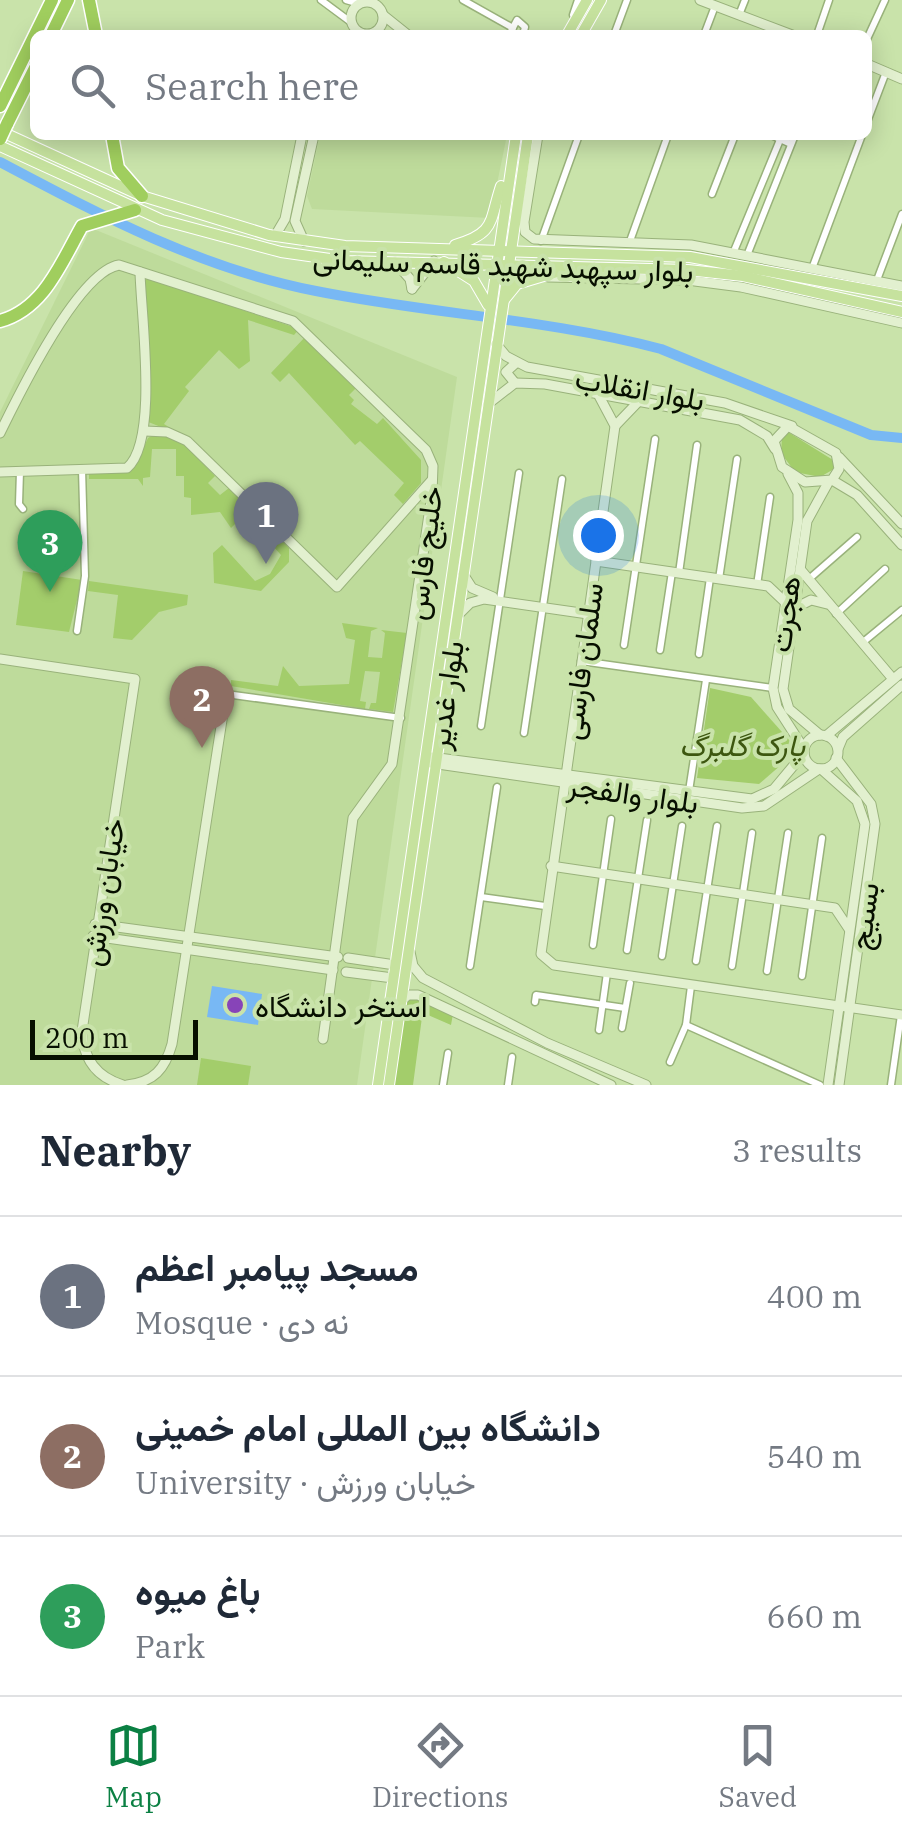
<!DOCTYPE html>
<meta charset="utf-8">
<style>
:root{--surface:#fff;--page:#f2f2f3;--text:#1f2937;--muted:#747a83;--line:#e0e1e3;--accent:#0b8043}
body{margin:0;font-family:"IBM Plex Serif",Vazirmatn,serif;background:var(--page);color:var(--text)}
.scale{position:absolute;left:30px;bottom:25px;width:168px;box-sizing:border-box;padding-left:10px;border:5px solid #070f00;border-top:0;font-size:28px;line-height:35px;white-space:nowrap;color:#070f00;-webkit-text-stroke:8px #c9e3aa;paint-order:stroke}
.you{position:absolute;left:598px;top:535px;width:35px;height:35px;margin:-25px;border:8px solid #fff;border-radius:50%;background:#1a73e8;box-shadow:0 0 0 15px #1a73e833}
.badge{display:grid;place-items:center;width:65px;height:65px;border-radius:50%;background:var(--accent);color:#fff;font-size:32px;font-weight:700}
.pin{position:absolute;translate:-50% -82px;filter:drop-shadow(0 2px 5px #0008)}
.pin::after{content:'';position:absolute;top:52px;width:35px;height:30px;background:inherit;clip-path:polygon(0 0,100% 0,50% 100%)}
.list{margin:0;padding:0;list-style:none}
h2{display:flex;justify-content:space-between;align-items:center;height:130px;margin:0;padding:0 40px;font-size:42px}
h2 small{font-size:32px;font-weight:400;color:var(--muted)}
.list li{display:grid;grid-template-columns:65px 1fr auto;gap:30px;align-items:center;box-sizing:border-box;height:160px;padding:0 40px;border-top:2px solid var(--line)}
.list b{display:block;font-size:38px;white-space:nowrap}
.list p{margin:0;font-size:32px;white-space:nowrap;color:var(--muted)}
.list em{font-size:32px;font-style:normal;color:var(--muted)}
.icon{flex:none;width:55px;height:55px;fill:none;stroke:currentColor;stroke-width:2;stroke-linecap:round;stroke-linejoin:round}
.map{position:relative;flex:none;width:902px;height:1085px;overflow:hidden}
.search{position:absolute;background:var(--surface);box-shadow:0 5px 25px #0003;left:30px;right:30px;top:30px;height:110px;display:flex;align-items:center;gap:25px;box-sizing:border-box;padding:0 35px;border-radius:15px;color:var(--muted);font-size:38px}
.sheet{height:610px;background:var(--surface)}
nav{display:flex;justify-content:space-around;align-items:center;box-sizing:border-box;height:140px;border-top:2px solid var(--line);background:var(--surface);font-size:28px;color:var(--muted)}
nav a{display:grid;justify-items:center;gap:5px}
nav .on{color:var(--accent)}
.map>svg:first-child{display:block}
.built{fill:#bedb9b}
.green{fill:#a3cd6b}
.water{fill:#78b8f4}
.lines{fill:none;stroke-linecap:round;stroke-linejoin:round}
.river{stroke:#78b8f4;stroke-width:10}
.street-casing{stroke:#99b27b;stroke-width:9}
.secondary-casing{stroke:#99b27b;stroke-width:11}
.primary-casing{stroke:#fff;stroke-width:12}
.highway-casing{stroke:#fff;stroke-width:15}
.street{stroke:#fff;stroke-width:6}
.secondary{stroke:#e2f0cf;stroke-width:9}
.primary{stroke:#c6e29e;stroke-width:10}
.highway{stroke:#a0ce5e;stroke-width:12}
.highway-bridge-casing{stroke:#fff;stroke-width:15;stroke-linecap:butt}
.highway-bridge{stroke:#a0ce5e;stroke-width:12}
.poi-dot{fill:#8744b8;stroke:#c9e3aa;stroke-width:4}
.labels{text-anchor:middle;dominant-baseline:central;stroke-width:8;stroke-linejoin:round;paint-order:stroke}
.street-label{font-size:30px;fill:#070f00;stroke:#c9e3aa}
.park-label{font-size:30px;font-style:italic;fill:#3d5710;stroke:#c9e3aa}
.poi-label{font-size:30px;fill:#070f00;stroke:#c9e3aa;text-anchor:start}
</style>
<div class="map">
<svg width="902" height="1085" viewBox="0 0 902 1085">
<rect width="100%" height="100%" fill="#c9e3aa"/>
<g class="built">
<polygon points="320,135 507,135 490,218 312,209 307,196"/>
<polygon points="91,228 457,377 357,1085 0,1085 0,412"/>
</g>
<g class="green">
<polygon points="148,278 299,329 294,335 248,320 250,361 239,369 219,350 185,387 189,391 164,424 183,436 146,421 141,284"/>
<polygon points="306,336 358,386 349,395 354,400 351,404 377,424 383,418 421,460 421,483 403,504 394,495 404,483 360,441 355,445 289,373 280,382 271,373"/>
<polygon points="788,432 833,460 834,469 820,477 795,472 781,453 782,436"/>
<polygon points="157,433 183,443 215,476 208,483 220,495 229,488 257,513 252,519 245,514 231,528 220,512 191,515 191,498 184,497 184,476 176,476 176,449 152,449 150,477 143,478 143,486 138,479 89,479 89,473 134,468 148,438"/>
<polygon points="260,519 289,548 289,562 261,591 214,583 213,553 222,545 255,581 270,574 281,555 254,525"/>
<polygon points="23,571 82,580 69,632 16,625"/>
<polygon points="89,581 188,595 187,605 159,612 132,640 113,638 118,595 88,591"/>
<polygon points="342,623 378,628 371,631 368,657 382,658 385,633 381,630 407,633 393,712 369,709 371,703 376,703 380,672 365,671 360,701 366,702 365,709 231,686 231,680 278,686 283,666 299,686 349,684 355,640 346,638"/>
<polygon points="710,688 751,697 790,741 789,758 759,784 697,778"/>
<polygon points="413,995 453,1014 451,1025 428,1015 422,1017 413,1085 394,1085 406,1002"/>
<polygon points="201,1058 251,1066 248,1085 197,1085"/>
</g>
<polygon class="water" points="212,986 262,994 258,1025 207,1017"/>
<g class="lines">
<path class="river" d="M0 162C102 216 202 269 316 291 430 314 548 319 661 349L871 435 902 438"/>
<g class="street-casing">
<g id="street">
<polyline points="321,0 352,23"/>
<polyline points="346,0 360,4"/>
<polyline points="463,0 513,28"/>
<polyline points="573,15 578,0"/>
<polyline points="739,15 745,0"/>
<polyline points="509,35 517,20 525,27 523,35"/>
<polyline points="614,35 627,0"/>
<polyline points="704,35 715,6"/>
<polyline points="817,35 829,0"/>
<polyline points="867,39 885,0"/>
<polyline points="867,122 886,72"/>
<polyline points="771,135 791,144"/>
<polyline points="712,194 735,135"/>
<polyline points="541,241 579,135"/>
<polyline points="630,241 668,135"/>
<polyline points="734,251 782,135"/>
<polyline points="748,253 795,135"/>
<polyline points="813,266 862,135"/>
<polyline points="877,280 902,214"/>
<polyline points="20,471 19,504 23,509"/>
<polyline points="679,573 697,445"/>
<polyline points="719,579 737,459"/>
<polyline points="809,579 857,537"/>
<polyline points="757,585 770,497"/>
<polyline points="836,614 885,569"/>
<polyline points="77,631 85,576 82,469"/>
<polyline points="862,643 902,610"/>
<polyline points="624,645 655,439"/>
<polyline points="660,650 672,572"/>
<polyline points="699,654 710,578"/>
<polyline points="581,661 773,688"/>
<polyline points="226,694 401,718"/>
<polyline points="481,726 519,473"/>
<polyline points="524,733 562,479"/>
<polyline points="689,791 706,680"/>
<polyline points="481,897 545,906"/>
<polyline points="593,945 611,819"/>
<polyline points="627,950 647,820"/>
<polyline points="662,956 682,826"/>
<polyline points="696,961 717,826"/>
<polyline points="470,966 497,787"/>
<polyline points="732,966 752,833"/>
<polyline points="767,971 788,833"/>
<polyline points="802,976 822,838"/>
<polyline points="535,1002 536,995 625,1008"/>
<polyline points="686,1025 820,1085"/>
<polyline points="622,1028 630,983"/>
<polyline points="599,1030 607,973"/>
<polyline points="670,1062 686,1025 691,986"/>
<polyline points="443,1085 448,1053"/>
<polyline points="508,1085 512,1057"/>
<polyline points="891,1085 901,1015"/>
</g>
</g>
<g class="secondary-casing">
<g id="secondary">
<polyline points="700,0 792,35"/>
<circle cx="367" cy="18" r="16"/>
<polyline points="383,15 408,35"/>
<polyline points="867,64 902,79"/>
<polyline points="538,135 524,222 525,232 534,239 691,245 902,286"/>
<polyline points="275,236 285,219 302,135"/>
<polyline points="304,241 295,221 314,135"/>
<polyline points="395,262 410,279 412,289"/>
<polyline points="548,277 687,280 741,287 902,323"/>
<polyline points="412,289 434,261"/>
<polyline points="496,344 506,356 527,367 725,403 792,426"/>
<polyline points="515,383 506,372 516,363"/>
<polyline points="598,394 615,426 541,954 554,965 902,1015"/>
<polyline points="488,404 515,383 545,384 740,420 767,436 775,449"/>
<polyline points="615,426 639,401"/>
<polygon points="788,426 836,453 839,469 832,480 805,482 782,467 774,441"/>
<polyline points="145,431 167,432 187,441 337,587 432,480"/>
<path d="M0 433C18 396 78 272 119 265L293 321 426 450 433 466 432 494 392 764 353 818 323 1039"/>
<polyline points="839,457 902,524"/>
<path d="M0 472 127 468C159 441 141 315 140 272"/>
<polyline points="788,474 798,493 798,520 773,688 777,707 804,749"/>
<polyline points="832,480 857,495 902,545"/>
<polyline points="596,561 768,586 786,603"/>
<polyline points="800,569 893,679"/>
<polyline points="463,574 472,588 493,597"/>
<polyline points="795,608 811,600 827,604"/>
<polyline points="458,615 470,603 484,599 588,614"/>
<path d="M0 659 135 679 82 1031C83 1058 96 1077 123 1085"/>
<polyline points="820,735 789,709 783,689 807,521 829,481"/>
<circle cx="821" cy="752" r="17"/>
<polyline points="826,736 902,672"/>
<polyline points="838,749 843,737 902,685"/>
<polyline points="431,757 752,799 774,789 804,753"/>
<polyline points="836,758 871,804 875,824 839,1085"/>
<polyline points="431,763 742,808 764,806 819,769"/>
<polyline points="821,769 857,801 865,824 828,1085"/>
<polyline points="551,866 835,908 849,929"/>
<polyline points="95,924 338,957"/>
<polyline points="93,936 333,970"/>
<polyline points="410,952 413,966 423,978 547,1043 646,1085"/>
<polyline points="348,958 395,965"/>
<polyline points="346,972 393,978"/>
<polyline points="401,1001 408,995 418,995 611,1085"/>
<path d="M127 1085C154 1082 165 1069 172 1044L226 694"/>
</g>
</g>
<g class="primary-casing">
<g id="primary">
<polyline points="567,35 587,0"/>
<polyline points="581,35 601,0"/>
<polyline points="0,131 142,196 269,235 345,246 690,257 902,296"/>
<polyline points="0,146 162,220 281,252 344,261 688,270 743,276 902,312"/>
<path d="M455 245C496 233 489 222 501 186"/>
<polyline points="444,262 474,281 488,305"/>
<polyline points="504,300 517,284 567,269"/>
<polyline points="378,1085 516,135"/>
<polyline points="389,1085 528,135"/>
</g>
</g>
<g class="highway-casing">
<g id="highway">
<polyline points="89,0 96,35"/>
<polyline points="51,35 68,0"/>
<polyline points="0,106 52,0"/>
<polyline points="7,124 35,68"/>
<polyline points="112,135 118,168 142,196"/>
<path d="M0 321C44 309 61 263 82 226L135 210"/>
</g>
</g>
<use href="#street" class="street"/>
<use href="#secondary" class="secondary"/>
<use href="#primary" class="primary"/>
<use href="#highway" class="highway"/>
<g class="highway-bridge-casing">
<polyline id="highway-bridge" points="0,139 7,124"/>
</g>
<use href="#highway-bridge" class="highway-bridge"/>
</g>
<circle class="poi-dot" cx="235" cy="1005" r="10"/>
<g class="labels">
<g class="street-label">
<text transform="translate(503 264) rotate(2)">بلوار سپهبد شهید قاسم سلیمانی</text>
<text transform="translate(640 388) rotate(10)">بلوار انقلاب</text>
<text transform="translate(423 553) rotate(-83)">خلیج فارس</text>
<text transform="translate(784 614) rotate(-82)">هجرت</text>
<text transform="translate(581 661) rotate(-82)">سلمان فارسی</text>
<text transform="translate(445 695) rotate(-82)">بلوار غدیر</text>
<text transform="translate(633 793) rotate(8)">بلوار والفجر</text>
<text transform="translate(102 892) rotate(-81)">خیابان ورزش</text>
<text transform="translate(863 916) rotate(-82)">بسیج</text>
</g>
<g class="park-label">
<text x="742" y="744">پارک گلبرگ</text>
</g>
<g class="poi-label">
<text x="255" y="1005">استخر دانشگاه</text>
</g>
</g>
</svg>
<div class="scale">200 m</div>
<div class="you"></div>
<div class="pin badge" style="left:266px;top:564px;background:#6b7280">1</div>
<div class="pin badge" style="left:202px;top:748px;background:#8d6e63">2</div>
<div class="pin badge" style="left:50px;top:592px;background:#2e9e5b">3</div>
<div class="search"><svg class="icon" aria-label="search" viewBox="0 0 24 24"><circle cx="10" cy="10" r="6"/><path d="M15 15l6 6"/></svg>Search here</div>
</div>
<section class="sheet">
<h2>Nearby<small>3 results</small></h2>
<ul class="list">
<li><span class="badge" style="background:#6b7280">1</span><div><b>مسجد پیامبر اعظم</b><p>Mosque · نه دی</p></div><em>400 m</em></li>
<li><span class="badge" style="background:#8d6e63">2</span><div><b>دانشگاه بین المللی امام خمینی</b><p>University · خیابان ورزش</p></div><em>540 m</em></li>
<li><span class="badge" style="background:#2e9e5b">3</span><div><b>باغ میوه</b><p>Park</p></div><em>660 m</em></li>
</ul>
</section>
<nav>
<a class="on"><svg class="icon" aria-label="map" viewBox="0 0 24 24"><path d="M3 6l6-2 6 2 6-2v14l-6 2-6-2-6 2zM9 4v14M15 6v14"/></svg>Map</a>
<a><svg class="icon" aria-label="directions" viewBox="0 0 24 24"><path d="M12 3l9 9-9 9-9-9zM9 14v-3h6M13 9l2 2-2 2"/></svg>Directions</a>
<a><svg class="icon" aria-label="saved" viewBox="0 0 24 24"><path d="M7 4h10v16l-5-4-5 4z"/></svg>Saved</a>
</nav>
